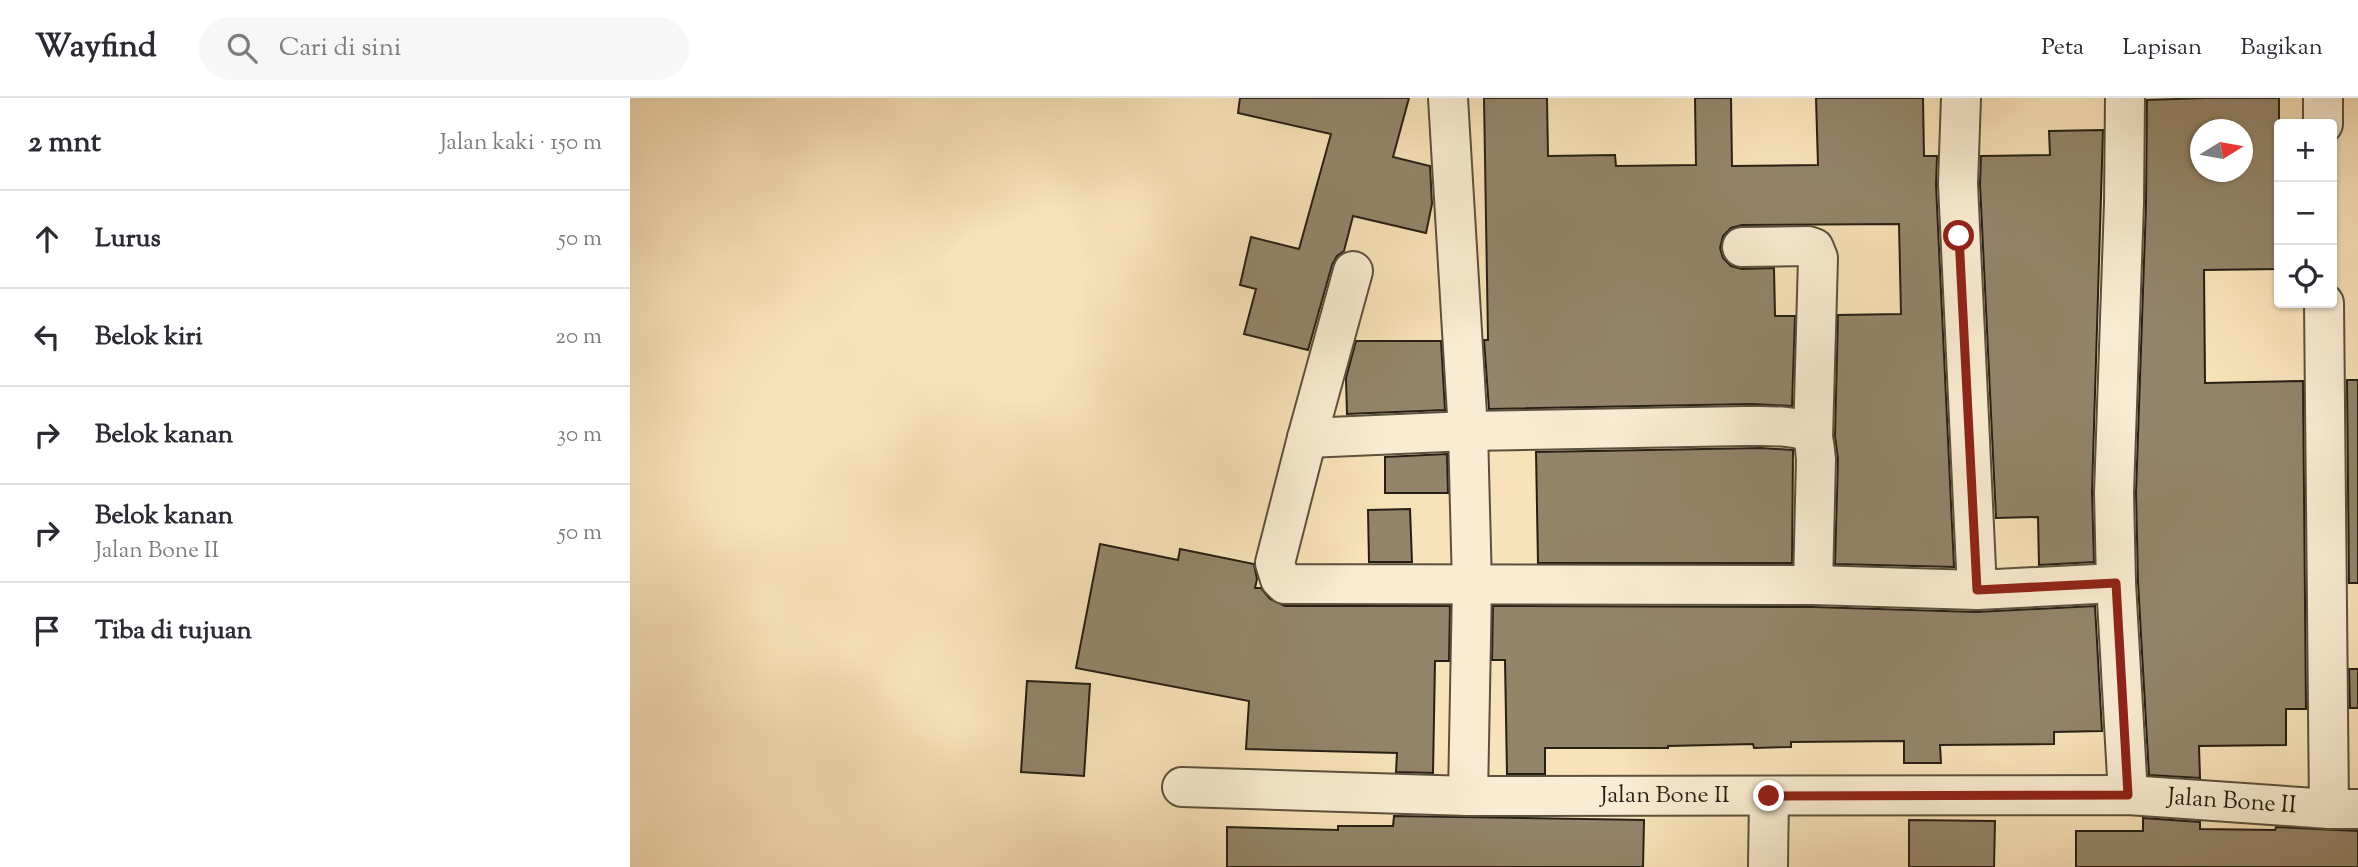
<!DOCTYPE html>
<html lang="id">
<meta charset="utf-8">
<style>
:root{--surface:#fff;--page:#f7f7f7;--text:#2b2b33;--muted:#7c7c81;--line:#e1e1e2}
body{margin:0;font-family:"Sorts Mill Goudy",serif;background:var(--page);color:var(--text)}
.controls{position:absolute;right:21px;top:21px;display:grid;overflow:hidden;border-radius:7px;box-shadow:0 2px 5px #0004}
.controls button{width:63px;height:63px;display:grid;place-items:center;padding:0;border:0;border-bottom:2px solid var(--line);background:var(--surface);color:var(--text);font:35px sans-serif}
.compass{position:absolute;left:1560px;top:21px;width:63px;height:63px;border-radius:50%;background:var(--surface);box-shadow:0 2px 5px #0004;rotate:79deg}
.stop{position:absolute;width:21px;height:21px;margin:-16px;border:5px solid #8f2418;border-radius:50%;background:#fff}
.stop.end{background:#8f2418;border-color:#fff;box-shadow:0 2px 7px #0008}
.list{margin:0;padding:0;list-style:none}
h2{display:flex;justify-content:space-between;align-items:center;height:91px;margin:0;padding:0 28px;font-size:30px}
h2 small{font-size:23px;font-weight:400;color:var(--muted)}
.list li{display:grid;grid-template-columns:46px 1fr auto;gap:21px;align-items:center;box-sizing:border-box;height:98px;padding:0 28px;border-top:2px solid var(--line)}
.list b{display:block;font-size:26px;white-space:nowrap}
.list p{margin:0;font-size:23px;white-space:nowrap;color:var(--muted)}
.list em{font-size:23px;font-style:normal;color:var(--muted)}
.icon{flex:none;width:38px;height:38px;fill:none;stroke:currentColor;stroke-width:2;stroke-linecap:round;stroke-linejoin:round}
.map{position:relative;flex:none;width:1728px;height:769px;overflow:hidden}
header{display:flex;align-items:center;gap:42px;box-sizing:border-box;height:98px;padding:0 35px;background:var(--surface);border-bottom:2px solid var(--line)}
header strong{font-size:33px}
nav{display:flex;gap:38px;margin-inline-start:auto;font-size:24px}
.search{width:490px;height:63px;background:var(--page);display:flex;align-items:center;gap:18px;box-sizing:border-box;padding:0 24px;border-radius:38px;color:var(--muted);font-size:26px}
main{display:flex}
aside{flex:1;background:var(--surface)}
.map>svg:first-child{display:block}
.building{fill:#94846a;stroke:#281f14;stroke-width:2;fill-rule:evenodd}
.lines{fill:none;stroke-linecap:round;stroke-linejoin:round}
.minor-casing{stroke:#5c503d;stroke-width:42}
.minor{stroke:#faecd2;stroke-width:38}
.route{stroke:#8f2418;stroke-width:9}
.labels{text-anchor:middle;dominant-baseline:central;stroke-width:5;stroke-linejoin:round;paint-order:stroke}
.street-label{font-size:24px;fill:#281f14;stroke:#faecd2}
</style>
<header>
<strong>Wayfind</strong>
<div class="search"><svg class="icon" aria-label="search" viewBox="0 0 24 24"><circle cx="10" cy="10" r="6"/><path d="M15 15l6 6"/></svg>Cari di sini</div>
<nav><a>Peta</a><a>Lapisan</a><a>Bagikan</a></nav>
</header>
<main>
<aside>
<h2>2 mnt<small>Jalan kaki · 150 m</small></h2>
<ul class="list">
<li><svg class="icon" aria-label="ahead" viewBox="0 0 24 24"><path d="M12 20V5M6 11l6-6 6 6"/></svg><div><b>Lurus</b></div><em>50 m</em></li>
<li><svg class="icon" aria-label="left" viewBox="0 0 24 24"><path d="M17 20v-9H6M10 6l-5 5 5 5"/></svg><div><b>Belok kiri</b></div><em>20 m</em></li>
<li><svg class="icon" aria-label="right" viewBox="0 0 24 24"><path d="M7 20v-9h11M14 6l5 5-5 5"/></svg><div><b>Belok kanan</b></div><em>30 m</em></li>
<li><svg class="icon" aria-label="right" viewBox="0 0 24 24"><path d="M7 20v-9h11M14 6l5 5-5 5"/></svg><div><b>Belok kanan</b><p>Jalan Bone II</p></div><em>50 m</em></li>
<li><svg class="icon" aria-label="arrive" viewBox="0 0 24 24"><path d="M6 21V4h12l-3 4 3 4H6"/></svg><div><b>Tiba di tujuan</b></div></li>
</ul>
</aside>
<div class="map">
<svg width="1728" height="769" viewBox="0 0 1728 769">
<rect width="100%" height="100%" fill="#f8e2b9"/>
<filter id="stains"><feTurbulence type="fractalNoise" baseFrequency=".00286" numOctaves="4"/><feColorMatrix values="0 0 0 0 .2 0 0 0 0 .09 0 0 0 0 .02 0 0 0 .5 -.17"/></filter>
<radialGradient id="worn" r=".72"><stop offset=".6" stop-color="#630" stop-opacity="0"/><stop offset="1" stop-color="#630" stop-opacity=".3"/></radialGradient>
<g class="building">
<polygon points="610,0 779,0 763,59 800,68 802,106 796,135 723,118 714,153 707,158 702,167 678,252 614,236 626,191 610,187 621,139 669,151 701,36 608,15"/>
<polygon points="854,0 917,0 918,58 985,57 986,68 1066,67 1065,0 1101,0 1102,68 1188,67 1186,0 1293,0 1294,58 1307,58 1306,87 1324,469 1205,466 1208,361 1205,338 1208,217 1271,216 1269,126 1112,127 1101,130 1093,138 1090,150 1093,160 1101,168 1112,171 1144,170 1145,218 1165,218 1162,308 1122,306 859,311 854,242 858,242"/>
<path d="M1575 0H1649V171L1574 172 1575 285 1673 283 1676 611H1656V647L1569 648 1570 680 1519 677 1508 484 1506 395 1516 106 1517 2ZM1571 32H1613V74H1571Z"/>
<polygon points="1473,32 1462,394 1464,464 1409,467 1408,419 1366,420 1350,86 1351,58 1420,57 1419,33"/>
<polygon points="726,243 811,243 815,312 717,316 716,280"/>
<polygon points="1717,282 1728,282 1728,485 1719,485"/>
<polygon points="1131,350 1163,352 1162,465 908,465 906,354"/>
<polygon points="817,356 818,395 755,395 755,359"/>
<polygon points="780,411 782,464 739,464 738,412"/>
<polygon points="470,446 548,462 550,451 624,466 627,481 625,490 631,490 640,501 655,508 820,508 819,563 805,563 803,675 766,674 767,655 616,651 619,603 446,570"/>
<polygon points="863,508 1183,509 1346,514 1465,508 1472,633 1424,634 1424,646 1310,647 1311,665 1274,665 1274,643 1161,644 1161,649 1124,650 1123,646 1038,648 1038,650 915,650 915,676 877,676 875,562 862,562"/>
<polygon points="1719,571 1728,571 1728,610 1720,610"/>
<polygon points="397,583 460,586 454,678 391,674"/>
<polygon points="764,718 1014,722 1013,769 597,769 597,729 708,732 708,728 763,728"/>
<polygon points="1513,720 1570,724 1570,731 1645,732 1646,729 1728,733 1728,769 1446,769 1446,733 1513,733"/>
<polygon points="1279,722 1365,723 1364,769 1279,769"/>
</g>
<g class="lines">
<g class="minor-casing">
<g id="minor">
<polyline points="818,0 838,333 842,488 838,698"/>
<polyline points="1331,0 1328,86 1347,492 1486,485"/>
<polyline points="1495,0 1494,105 1484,395 1486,485 1498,697"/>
<polyline points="1693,0 1693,26"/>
<polyline points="1112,149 1178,148 1184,150 1188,160 1183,340"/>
<path d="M723 173 677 340 838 333 1116 328C1129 328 1175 326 1182 338 1185 344 1185 354 1186 361L1183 487"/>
<polyline points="1694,205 1699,711"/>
<polyline points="677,340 645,465 650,481 655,486 1183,487 1347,492"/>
<polyline points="552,689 838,698 1498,697 1699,711 1728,711"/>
<polyline points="1138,769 1139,698"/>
</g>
</g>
<use href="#minor" class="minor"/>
</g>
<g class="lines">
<polyline class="route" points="1139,698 1498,697 1486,485 1347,492 1329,138"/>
</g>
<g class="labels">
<g class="street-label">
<text x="1035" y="698">Jalan Bone II</text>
<text transform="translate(1602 704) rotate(4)">Jalan Bone II</text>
</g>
</g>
<rect width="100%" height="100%" filter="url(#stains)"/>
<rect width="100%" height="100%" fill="url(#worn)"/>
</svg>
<div class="controls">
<button>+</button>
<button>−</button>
<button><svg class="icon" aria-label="locate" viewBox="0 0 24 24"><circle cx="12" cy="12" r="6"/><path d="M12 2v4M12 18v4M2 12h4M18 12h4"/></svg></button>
</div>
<svg class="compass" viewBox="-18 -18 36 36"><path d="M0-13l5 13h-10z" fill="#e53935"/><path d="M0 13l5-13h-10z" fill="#7c7c81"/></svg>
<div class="stop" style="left:1329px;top:138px"></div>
<div class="stop end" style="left:1139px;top:698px"></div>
</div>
</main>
